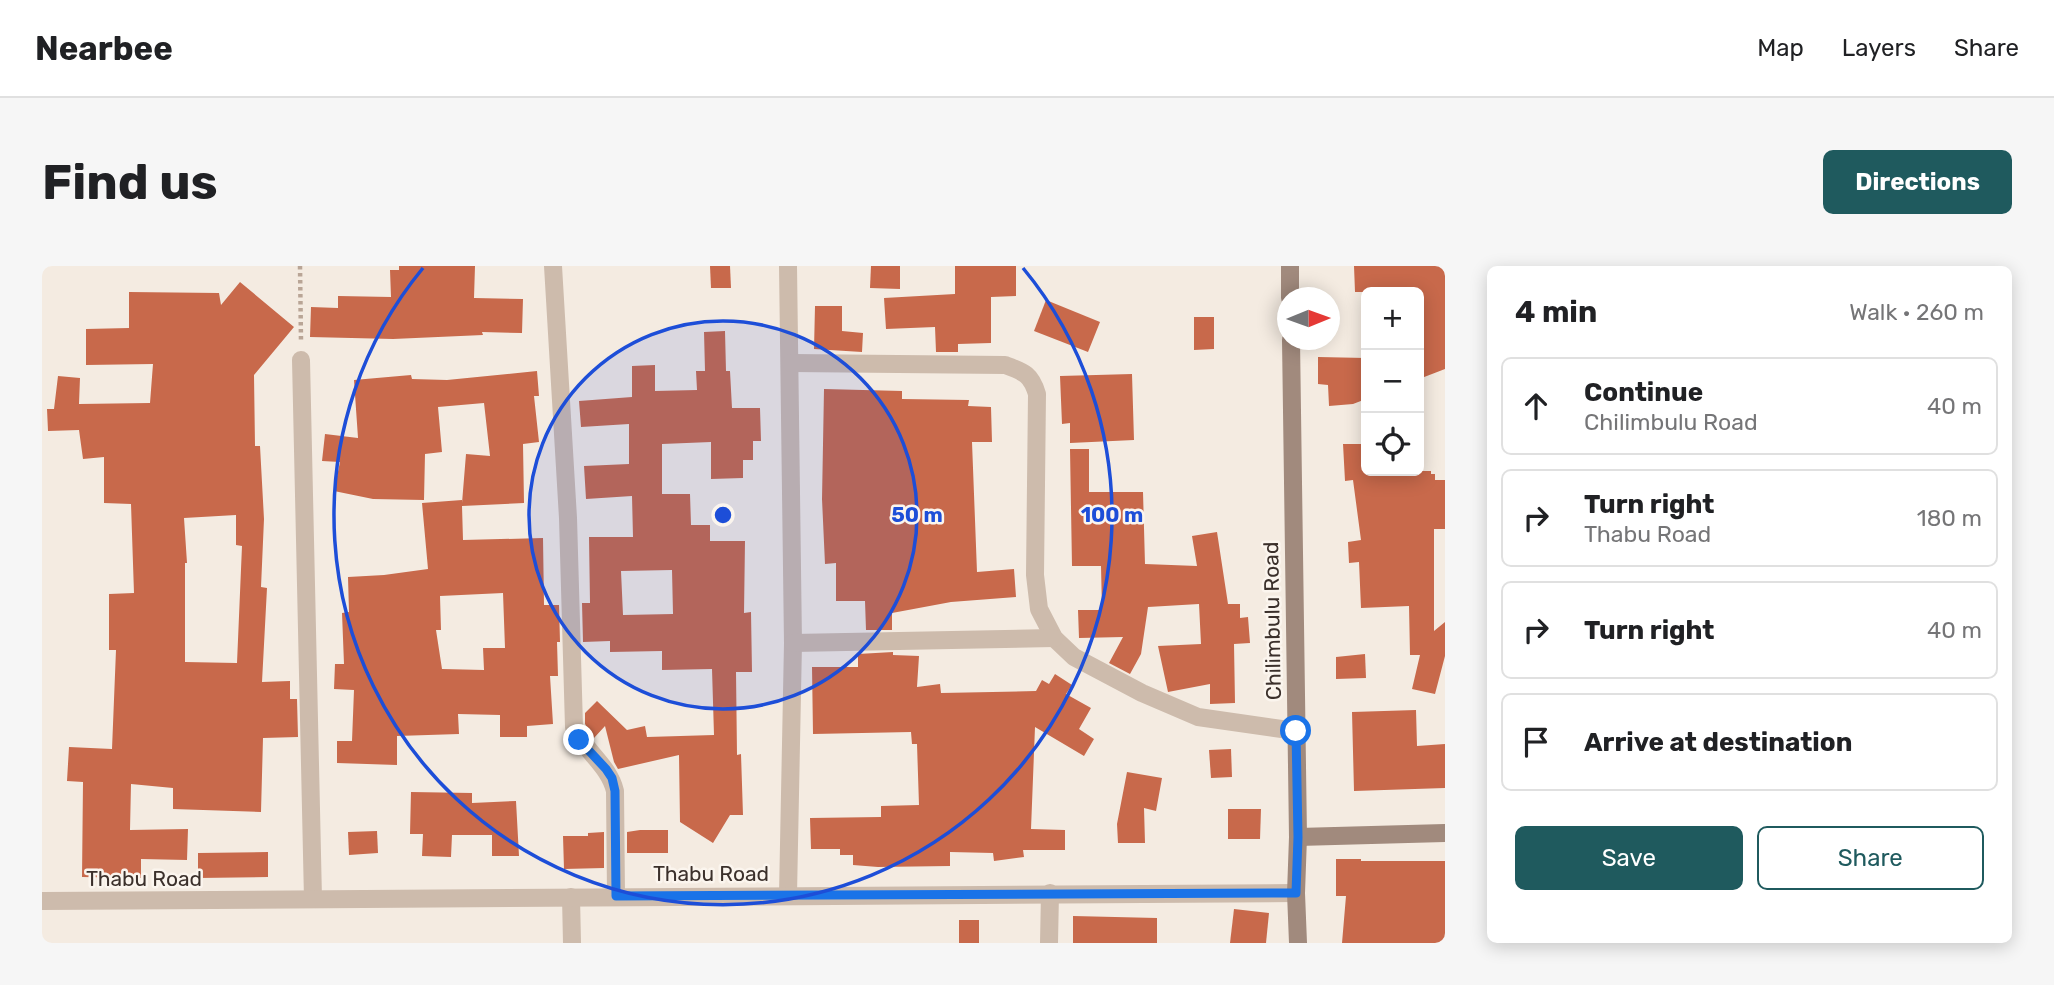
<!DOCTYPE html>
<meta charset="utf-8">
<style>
:root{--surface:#fff;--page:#f6f6f6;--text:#202124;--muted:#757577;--line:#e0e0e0;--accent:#1f5a5e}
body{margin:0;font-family:Rubik,sans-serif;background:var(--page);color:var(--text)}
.controls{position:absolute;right:21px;top:21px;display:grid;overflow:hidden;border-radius:10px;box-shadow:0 4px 18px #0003}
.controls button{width:63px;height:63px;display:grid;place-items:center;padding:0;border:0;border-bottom:2px solid var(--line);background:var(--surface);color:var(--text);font:35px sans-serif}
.compass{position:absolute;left:1235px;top:21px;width:63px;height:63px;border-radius:50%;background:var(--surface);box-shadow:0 4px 18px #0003;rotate:89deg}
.stop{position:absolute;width:21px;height:21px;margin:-16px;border:5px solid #1a73e8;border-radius:50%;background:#fff}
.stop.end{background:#1a73e8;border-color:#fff;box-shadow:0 2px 7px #0008}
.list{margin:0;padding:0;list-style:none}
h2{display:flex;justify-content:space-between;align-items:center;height:91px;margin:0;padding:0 28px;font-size:30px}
h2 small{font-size:23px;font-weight:400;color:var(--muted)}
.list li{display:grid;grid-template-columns:46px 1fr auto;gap:21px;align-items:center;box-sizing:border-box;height:98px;margin:0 14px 14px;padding:0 14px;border:2px solid var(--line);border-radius:10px}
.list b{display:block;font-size:26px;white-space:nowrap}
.list p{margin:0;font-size:23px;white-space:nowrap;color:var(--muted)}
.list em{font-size:23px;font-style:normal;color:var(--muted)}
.actions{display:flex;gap:14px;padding:21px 28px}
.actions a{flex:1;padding:16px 0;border:2px solid var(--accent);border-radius:10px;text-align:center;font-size:24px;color:var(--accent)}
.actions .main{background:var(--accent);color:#fff}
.icon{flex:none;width:38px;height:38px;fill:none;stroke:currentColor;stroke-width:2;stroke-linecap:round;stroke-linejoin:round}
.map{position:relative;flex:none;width:1403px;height:677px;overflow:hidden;border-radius:10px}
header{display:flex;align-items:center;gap:42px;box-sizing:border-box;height:98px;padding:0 35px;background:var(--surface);border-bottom:2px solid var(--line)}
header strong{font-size:33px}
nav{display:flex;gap:38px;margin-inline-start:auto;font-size:24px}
.intro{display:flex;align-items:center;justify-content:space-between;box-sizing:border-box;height:168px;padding:0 42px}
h1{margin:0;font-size:49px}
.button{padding:18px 32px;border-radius:10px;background:var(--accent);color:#fff;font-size:24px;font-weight:700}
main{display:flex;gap:42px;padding:0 42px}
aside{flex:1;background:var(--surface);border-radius:10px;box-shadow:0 4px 18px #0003}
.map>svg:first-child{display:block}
.building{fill:#c8694b;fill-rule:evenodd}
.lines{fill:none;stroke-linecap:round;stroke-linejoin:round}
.path{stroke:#b9a596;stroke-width:4.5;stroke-dasharray:3.5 3.5;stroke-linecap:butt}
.street{stroke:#cdbbac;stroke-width:18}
.secondary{stroke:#a18a7d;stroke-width:18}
.route{stroke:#1a73e8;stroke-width:9}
.ring{fill:none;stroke:#1d4ed8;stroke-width:3.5}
.labels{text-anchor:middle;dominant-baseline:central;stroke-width:5;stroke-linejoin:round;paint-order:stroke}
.street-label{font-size:21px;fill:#3b302b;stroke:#fbf5ee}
.centre{fill:#1d4ed8;stroke:#fbf5ee;stroke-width:3.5}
.ring-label{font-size:21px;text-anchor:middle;font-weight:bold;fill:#1d4ed8;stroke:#fbf5ee;stroke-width:5;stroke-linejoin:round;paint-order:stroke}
</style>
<header>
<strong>Nearbee</strong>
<nav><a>Map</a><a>Layers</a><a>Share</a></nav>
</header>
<div class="intro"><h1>Find us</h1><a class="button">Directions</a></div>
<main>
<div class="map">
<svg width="1403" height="677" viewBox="0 0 1403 677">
<rect width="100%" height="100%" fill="#f4ebe1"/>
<g class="building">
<polygon points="357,0 433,0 432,32 481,33 480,67 440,66 441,69 351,73 268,71 269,41 296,42 296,30 349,31 348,4 357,4"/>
<polygon points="668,0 688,0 689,22 669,22"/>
<polygon points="829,0 858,0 858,23 828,22"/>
<polygon points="913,0 974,0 974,30 949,31 949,77 916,78 916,86 894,86 893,61 844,63 842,32 913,28"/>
<polygon points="1312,0 1403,0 1403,103 1377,113 1377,26 1313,26"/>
<path d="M198 16 252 61 212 109 213 180H218L222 253 219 321 225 322 220 416 248 415V433H255L256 471 221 472 219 546 131 543V522L89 518 88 564 146 563 145 594 99 593V612L40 611 41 516 25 515 27 481 70 483 74 384H67V328L92 327 89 238 62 237V191L41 193 37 164 6 165 5 143H12L16 110 38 112 37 138 108 137 111 98 44 99V63L87 62V26L177 27 179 39ZM194 249V279L200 280 195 397 143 396V297H145L142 252Z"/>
<polygon points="1004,34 1058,56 1046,86 992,65"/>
<polygon points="773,40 800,40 800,65 821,67 820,86 772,83"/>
<polygon points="1152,51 1172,51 1172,83 1152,84"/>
<path d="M683 65 684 105H688L690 142H718L719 175H711V194H701V212L669 213V176L620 178V228H648L649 259H668V275H703L702 347 709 346 710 406H694L695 489 699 488 701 549H688L671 577 638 556 637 489 576 503 572 496 563 460 552 472 543 458V447L555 435 585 464 603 460 605 471 672 469 670 403 620 404V385L568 386V375L541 376 540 337H548L547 271H591L590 230 544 233 542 200 587 198V158L539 161 537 135 590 131V100L613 99V125L655 124 654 105H663L662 66ZM630 304 631 348 581 349 579 305Z"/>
<polygon points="1276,91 1324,92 1324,133 1311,138 1287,140 1286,119 1276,118"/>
<path d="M495 105 497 130H492L497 176 481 178 482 237 420 240 421 274 501 272 502 339H517L518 376H515L516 410H508L511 458 485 460V471H458V449L416 448 417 468 355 470V499L295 497V475H310L312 424 292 423 293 398H302L300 347 307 346 306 311 342 309 386 303 380 237 420 234V237L424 188 448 190 442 137 396 141 400 186 383 188 382 234 331 233 292 225 298 196 280 195 283 168 316 172 312 114 369 109 370 113 405 114ZM461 327 463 382H441L442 404 400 403 394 364H399L398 330Z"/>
<polygon points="1090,108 1092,174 1028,177 1028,157 1020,158 1018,110"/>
<polygon points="782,123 860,125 860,133 927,134 926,140 949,141 950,176 930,176 935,306 972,303 974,331 909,336 850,347 850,364 824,364 823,335 794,335 794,297 783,298 780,233"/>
<polygon points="1301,178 1324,178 1324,205 1389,205 1389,208 1393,208 1393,214 1403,214 1403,263 1392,263 1392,365 1403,356 1403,390 1393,428 1370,423 1378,389 1368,389 1367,340 1319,342 1317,296 1307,297 1306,276 1319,274 1311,214 1303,215"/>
<polygon points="1028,183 1047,183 1047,226 1101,226 1103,298 1155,300 1150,270 1175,266 1186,338 1198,338 1198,352 1206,351 1208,377 1192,378 1193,437 1168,438 1168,418 1126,426 1116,380 1159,378 1157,338 1106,341 1099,388 1088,408 1067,397 1081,371 1037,372 1036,344 1060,344 1059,300 1030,300"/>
<polygon points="851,386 851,389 877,390 875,421 898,418 899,427 994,425 1000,414 1007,418 1013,408 1030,419 1024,428 1049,442 1037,463 1052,473 1042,490 993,461 989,563 1023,564 1023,584 981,584 982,591 952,595 951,587 908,586 908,600 836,601 811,599 811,589 798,589 798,583 769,583 768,552 839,551 839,540 877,539 875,478 870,478 869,466 771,468 770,401 816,401 816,388"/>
<polygon points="1323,388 1324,412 1294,413 1294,391"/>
<polygon points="1374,444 1375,480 1403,478 1403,522 1312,525 1310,446"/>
<polygon points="1189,483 1190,511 1169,512 1167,484"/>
<polygon points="1085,506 1120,512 1114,545 1102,542 1103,577 1076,577 1075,558"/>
<polygon points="369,526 430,527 430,537 474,535 477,590 450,590 450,569 410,569 409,591 380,590 381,568 368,568"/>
<polygon points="1186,543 1219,543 1218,573 1186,573"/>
<polygon points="598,564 626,564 626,587 585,587 585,566"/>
<polygon points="335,565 336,587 307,589 306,566"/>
<polygon points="562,566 562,602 522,603 521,570 546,570 546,567"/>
<polygon points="226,586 226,611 156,612 156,587"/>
<polygon points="1294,593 1319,593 1319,595 1403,595 1403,677 1300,677 1304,630 1294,630"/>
<polygon points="1192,643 1227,647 1224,677 1188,677"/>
<polygon points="1031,650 1115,652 1115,677 1031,677"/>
<rect x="917" y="654" width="20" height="23"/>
</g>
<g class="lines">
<polyline class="path" points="258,0 259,75"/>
<g class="street">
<path d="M511 0 526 252 532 461C542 485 567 499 573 525L574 630"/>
<polyline points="746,0 751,377 746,629"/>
<polyline points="259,94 271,633"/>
<path d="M749 97 963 99C982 106 989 108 995 128L993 309 997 343 1012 372 1032 391 1100 427 1156 451 1254 465"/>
<polyline points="751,377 1012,372"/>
<polyline points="529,631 530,677"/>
<polyline points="0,635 1254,627"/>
<polyline points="1007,677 1008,627"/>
</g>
<g class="secondary">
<polyline points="1248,0 1248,32"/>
<polyline points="1249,74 1256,571 1254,627 1256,677"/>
<polyline points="1256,571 1403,567"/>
</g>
</g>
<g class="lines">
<polyline class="route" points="537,474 564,503 570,512 573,525 574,630 1254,627 1256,571 1254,465"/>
</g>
<circle cx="681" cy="249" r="194" fill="#1d4ed8" fill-opacity=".12"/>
<g class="ring">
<circle cx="681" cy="249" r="194"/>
<path d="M981 2A389 389 0 1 1 381 2"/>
</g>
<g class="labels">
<g class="street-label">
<text transform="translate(1230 355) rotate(-91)">Chilimbulu Road</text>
<text x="669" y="607">Thabu Road</text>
<text x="102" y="612">Thabu Road</text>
</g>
</g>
<circle cx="681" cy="249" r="10" class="centre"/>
<g class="ring-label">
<text x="875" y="256">50 m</text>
<text x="1070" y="256">100 m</text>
</g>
</svg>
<div class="controls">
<button>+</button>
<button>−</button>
<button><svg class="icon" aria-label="locate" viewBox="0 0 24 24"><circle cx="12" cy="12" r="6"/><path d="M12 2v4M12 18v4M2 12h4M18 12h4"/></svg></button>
</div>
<svg class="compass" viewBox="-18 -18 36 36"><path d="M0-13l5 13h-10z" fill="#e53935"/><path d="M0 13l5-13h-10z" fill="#757577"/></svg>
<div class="stop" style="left:1254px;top:465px"></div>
<div class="stop end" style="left:537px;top:474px"></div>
</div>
<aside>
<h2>4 min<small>Walk · 260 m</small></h2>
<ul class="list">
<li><svg class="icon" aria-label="ahead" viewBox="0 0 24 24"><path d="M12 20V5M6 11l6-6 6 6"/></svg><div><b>Continue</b><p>Chilimbulu Road</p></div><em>40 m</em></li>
<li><svg class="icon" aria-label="right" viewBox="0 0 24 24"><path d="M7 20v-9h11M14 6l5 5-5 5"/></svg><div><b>Turn right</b><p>Thabu Road</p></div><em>180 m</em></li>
<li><svg class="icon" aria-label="right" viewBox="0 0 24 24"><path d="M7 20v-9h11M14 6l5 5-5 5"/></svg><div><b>Turn right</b></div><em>40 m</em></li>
<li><svg class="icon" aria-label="arrive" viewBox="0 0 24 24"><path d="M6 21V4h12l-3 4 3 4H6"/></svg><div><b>Arrive at destination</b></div></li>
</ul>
<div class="actions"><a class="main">Save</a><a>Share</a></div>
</aside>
</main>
